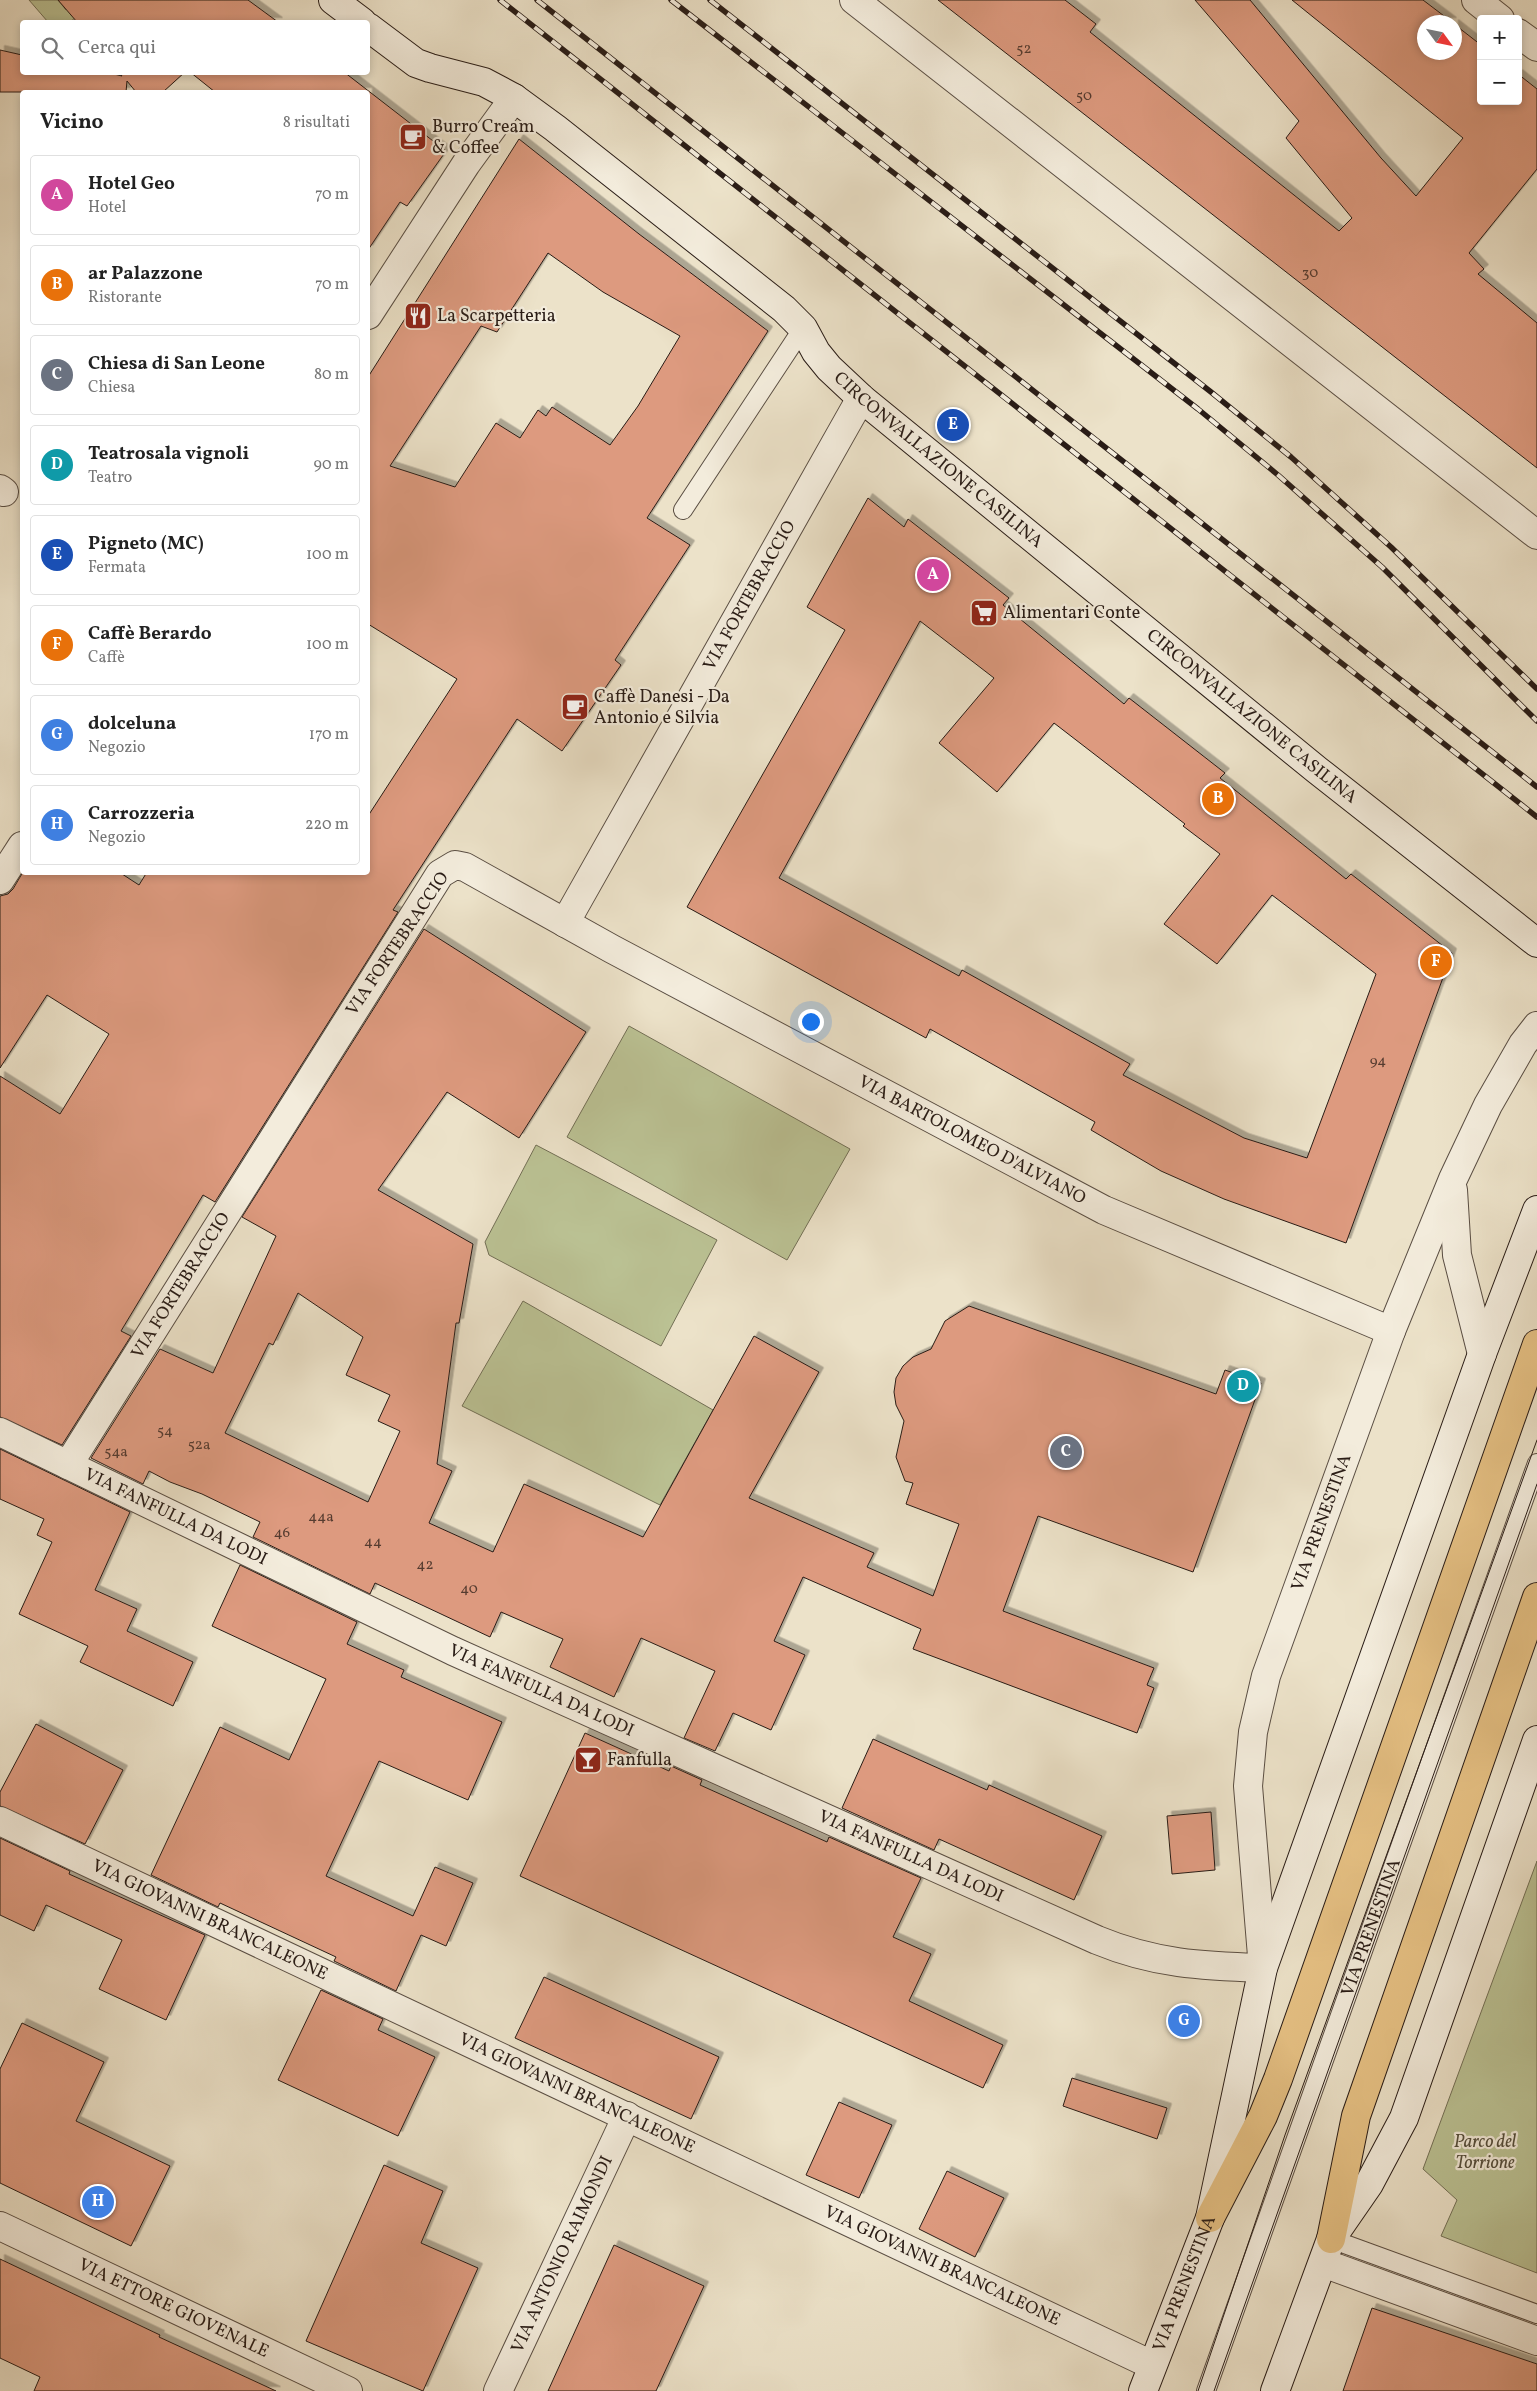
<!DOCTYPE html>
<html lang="it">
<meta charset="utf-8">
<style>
:root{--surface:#fff;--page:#f6f6f6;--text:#222;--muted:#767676;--line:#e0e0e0;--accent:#1a73e8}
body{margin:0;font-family:Vollkorn,serif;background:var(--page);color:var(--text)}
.controls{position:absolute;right:15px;top:15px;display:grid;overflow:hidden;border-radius:5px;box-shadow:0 2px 8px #0003}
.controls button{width:45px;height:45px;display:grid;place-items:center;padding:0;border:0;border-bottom:1px solid var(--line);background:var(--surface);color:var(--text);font:25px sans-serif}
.compass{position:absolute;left:1417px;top:15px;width:45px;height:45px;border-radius:50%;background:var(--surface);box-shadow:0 2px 8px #0003;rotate:123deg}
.you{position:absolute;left:810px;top:1021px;width:18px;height:18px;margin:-12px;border:4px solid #fff;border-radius:50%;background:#1a73e8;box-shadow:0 0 0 8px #1a73e833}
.badge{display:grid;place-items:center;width:32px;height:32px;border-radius:50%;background:var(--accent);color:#fff;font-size:16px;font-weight:700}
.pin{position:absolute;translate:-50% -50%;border:2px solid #fff;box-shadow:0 1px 5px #0006}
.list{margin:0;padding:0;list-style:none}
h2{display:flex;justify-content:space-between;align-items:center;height:65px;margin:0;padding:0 20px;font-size:21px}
h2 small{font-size:16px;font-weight:400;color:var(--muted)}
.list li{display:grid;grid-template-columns:32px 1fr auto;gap:15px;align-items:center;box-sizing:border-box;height:80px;margin:0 10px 10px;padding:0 10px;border:1px solid var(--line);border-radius:5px}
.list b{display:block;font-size:19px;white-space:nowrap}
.list p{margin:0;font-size:16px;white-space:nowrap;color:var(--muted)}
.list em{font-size:16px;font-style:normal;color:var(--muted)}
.icon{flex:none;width:28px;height:28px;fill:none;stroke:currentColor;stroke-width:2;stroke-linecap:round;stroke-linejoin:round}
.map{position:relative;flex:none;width:1537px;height:2391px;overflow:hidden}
.search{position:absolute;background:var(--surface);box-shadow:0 2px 8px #0003;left:20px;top:20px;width:350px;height:55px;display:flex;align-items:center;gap:12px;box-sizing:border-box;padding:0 18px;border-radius:5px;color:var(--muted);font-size:19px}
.panel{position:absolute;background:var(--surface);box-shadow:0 2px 8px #0003;left:20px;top:90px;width:350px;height:785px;border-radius:5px}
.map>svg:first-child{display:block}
.green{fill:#bbc294;stroke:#726f55}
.building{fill:#dd9a7f;stroke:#291c16;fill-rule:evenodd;filter:url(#shadow)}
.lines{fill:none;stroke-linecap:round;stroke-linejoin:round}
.lane-casing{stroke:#5a4e43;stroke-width:20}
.street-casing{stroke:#5a4e43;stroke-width:30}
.secondary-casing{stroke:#291c16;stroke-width:30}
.highway-casing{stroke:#291c16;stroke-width:30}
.lane{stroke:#f3ecdc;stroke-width:18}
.street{stroke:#f3ecdc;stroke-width:28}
.secondary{stroke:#f3ecdc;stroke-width:28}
.highway{stroke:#e6c184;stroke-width:28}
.tram{stroke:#291c16;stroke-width:1}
.rail-casing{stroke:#291c16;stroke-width:5.5}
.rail{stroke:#f3ecdc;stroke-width:4;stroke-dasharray:11;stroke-linecap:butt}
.labels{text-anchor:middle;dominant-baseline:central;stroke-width:4.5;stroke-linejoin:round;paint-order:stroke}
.number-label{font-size:15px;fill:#563c30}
.poi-label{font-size:18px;fill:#291c16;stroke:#f3ecdc;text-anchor:start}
.street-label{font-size:18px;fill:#291c16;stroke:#f3ecdc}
.park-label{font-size:18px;font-style:italic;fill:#554e3c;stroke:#f3ecdc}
</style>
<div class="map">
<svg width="1537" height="2391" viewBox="0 0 1537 2391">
<defs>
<filter id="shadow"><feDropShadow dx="4.5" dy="-4.5" stdDeviation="0" flood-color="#0004"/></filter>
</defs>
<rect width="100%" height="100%" fill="#ece2c9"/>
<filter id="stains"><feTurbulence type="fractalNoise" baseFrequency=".004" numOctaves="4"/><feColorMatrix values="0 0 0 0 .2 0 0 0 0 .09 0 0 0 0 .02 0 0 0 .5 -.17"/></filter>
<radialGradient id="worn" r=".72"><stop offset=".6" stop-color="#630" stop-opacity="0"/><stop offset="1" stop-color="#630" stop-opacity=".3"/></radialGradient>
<g class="green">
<polygon points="29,0 58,0 66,10 77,0 97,0 70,22 48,22"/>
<polygon points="629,1026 850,1149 787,1260 567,1137"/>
<polygon points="536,1145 717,1240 661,1346 489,1255 485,1242"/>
<polygon points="523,1301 713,1410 660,1505 462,1406"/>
<polygon points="1537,1861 1537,2273 1441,2236 1457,2200 1423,2169"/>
</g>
<g class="building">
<polygon points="58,0 248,0 278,22 77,22"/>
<polygon points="938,0 1065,0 1096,24 1090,32 1339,231 1352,218 1286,138 1299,121 1195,0 1250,0 1381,158 1416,196 1463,138 1292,0 1423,0 1452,22 1424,22 1424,52 1454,52 1454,24 1481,45 1481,101 1518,101 1518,74 1537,89 1537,169 1469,253 1484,269 1478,274 1537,323 1537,468"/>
<polygon points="0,50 22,55 22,72 106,72 122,76 119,72 185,72 163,92 136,92 127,81 126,92 0,92"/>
<polygon points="190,72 344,72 446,151 407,206 400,202 368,250 368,92 215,92"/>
<path d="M519 139 639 234 768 331 647 518 690 545 615 660 621 665 562 751 517 719 393 910 398 912 215 1202 203 1195 121 1331 131 1336 62 1445 0 1417V1076L60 1114 109 1034 47 995 0 1068V896L8 894 13 889 23 872H119L139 885 147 872H368V816L457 679 368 624V377ZM548 253 603 292 680 336 638 406 610 445 552 407 546 416 538 410 520 438 496 423 455 487 390 466 481 326 497 332Z"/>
<path d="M868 498 904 527 908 519 1009 598 1003 605 1124 704 1129 698 1225 773 1220 778 1346 879 1351 874 1452 953 1346 1243 1224 1199 1161 1171 1091 1130 1095 1122 930 1029 926 1038 687 907 845 630 807 607ZM920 621 994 678 939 743 997 792 1054 723 1185 824 1183 826 1220 854 1164 924 1217 964 1272 895 1376 974 1307 1158 1244 1138 1123 1075 1130 1064 962 970 959 976 779 878Z"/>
<path d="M424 929 586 1032 519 1138 447 1092 378 1190 473 1244 459 1323H456L437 1464 452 1471 429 1523 493 1552 524 1484 643 1537 754 1336 819 1372 749 1498 874 1553 867 1567 933 1596 959 1524 906 1504 913 1483 905 1481 896 1457 904 1421 896 1405 894 1392 896 1378 903 1366 913 1357 931 1349 945 1321 969 1306 1216 1394 1225 1370 1261 1383 1193 1572 1038 1516 1003 1611 1154 1668 1147 1685 1154 1688 1137 1733 913 1649 921 1629 803 1577 774 1641 805 1655 771 1730 733 1713 715 1751 684 1738 715 1671 641 1638 614 1697 550 1667 563 1639 501 1612 490 1637 375 1583 370 1594 253 1537 260 1522 202 1494 170 1482 149 1471 143 1484 91 1458 160 1349 213 1373 276 1236 242 1217ZM298 1293 363 1337 346 1375 390 1395 378 1421 400 1431 368 1502 225 1433 269 1343 273 1345Z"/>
<polygon points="0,1449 130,1512 95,1590 137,1609 127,1631 193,1662 173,1706 80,1662 88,1646 19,1614 52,1542 37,1535 44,1519 0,1499"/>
<polygon points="240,1565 357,1622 347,1644 404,1670 401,1677 502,1722 468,1800 379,1761 326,1876 413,1916 435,1867 473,1883 446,1946 421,1935 396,1991 334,1961 336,1957 220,1903 218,1907 151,1875 220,1727 289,1760 326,1679 212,1626"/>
<polygon points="36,1724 123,1770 85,1844 0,1806 0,1792"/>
<polygon points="585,1733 669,1771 671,1766 702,1780 700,1785 827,1842 829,1837 921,1878 893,1937 931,1954 909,2001 1003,2045 983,2088 520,1876"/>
<polygon points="873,1739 987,1790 989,1785 1102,1836 1074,1900 939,1839 934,1850 842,1808"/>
<polygon points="1211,1812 1215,1870 1172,1874 1167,1816"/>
<polygon points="0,1838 70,1871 69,1874 205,1935 166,2020 99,1989 122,1940 46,1905 34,1931 0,1915"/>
<polygon points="544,1977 719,2057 691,2119 515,2038"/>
<polygon points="321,1990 383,2019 378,2030 435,2057 398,2136 278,2080"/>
<polygon points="22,2023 104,2062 76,2121 170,2166 131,2246 0,2183 0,2069"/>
<polygon points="1072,2078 1167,2108 1157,2139 1063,2106"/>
<polygon points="839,2102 892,2125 859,2198 806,2175"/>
<polygon points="384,2165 443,2191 421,2243 478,2268 423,2391 306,2341"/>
<polygon points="947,2171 1004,2198 975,2257 919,2229"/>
<polygon points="614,2245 704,2286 656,2391 548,2391"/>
<polygon points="0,2259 160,2335 159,2337 276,2391 34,2391 40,2377 0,2358"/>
<polygon points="1372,2308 1537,2364 1537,2391 1343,2391"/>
</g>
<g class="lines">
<g class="lane-casing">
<g id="lane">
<polyline points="683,510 803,328"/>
<polyline points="1331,2239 1537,2314"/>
<path id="s1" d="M1206 2391 1537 1463"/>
</g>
</g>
<g class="street-casing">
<g id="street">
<polyline points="854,0 1537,535"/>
<polyline points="1476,0 1500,19"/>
<polyline points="1518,33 1537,47"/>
<polyline points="368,315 466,164 514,98"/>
<polyline points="0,489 4,492"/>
<polyline points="0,880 22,846"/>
<path id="s2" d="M565 923 861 398"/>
<polyline points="1453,1190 1457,1255 1482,1354"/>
<path id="s3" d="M0 1432 453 1651 1097 1940C1155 1964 1202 1966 1263 1968L1248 1786 1253 1732 1266 1676 1391 1331 1453 1179 1488 1105 1523 1044 1537 1026"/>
<path id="s4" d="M68 1465 440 874 455 865 465 867 612 949 1104 1210 1391 1331"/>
<path id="s5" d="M0 1821 1152 2365"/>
<path id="s6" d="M0 2226 348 2391"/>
<polyline points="1323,2263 1537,2341"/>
<path id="s7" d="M498 2391 627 2116"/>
</g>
</g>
<g class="secondary-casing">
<g id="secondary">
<polyline points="333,0 362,22"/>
<path id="s8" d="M368 27 416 63 430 68 484 82 514 98 555 128 784 309 803 328 816 352 829 368 861 398 1317 770 1537 943"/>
<path id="s9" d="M1143 2391 1210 2218 1263 1968 1482 1354 1537 1210"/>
<polyline points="1275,2391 1331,2239 1369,2184 1404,2118 1537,1740"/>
</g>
</g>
<g class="highway-casing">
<g id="highway">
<polyline points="1210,2218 1263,2116 1278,2079 1537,1344"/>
<polyline points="1331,2239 1356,2116 1537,1597"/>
</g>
</g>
<use href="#lane" class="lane"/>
<use href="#street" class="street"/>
<use href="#secondary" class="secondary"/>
<use href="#highway" class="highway"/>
<g class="tram">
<polyline points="1198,2391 1285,2135 1537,1440"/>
<polyline points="1214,2391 1537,1484"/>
</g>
<g class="rail-casing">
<g id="rail">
<polyline points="500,0 1537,817"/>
<polyline points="537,0 1537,787"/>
<polyline points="671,0 1198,409 1278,475 1382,567 1537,721"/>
<polyline points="710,0 1211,392 1291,457 1391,547 1537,689"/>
</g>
</g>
<use href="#rail" class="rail"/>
</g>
<defs>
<g id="cafe-square" transform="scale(1.4375)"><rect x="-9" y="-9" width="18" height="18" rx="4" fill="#8f2418" stroke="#f3ecdc"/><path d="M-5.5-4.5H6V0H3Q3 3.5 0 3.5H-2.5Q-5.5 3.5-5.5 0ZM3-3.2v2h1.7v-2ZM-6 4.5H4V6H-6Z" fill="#fff"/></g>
<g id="restaurant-square" transform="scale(1.4375)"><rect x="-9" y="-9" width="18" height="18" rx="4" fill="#8f2418" stroke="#f3ecdc"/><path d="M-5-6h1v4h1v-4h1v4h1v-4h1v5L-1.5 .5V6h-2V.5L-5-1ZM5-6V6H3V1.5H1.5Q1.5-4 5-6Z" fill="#fff"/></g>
<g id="supermarket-square" transform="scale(1.4375)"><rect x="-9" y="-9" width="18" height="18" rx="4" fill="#8f2418" stroke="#f3ecdc"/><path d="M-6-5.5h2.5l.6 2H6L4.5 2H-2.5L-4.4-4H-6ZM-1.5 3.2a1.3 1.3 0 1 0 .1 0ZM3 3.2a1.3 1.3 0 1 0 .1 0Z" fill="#fff"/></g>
<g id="bar-square" transform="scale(1.4375)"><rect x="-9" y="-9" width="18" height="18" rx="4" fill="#8f2418" stroke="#f3ecdc"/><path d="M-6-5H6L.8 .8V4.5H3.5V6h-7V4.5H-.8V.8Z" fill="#fff"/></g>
</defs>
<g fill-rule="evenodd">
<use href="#cafe-square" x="413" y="137"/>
<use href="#restaurant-square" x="418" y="316"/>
<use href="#supermarket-square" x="984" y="613"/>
<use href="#cafe-square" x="575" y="707"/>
<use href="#bar-square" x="588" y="1760"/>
</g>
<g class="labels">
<g class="number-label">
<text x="1024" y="49">52</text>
<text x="1084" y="96">50</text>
<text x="1310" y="273">30</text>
<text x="1378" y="1061">94</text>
<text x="165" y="1431">54</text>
<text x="199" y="1445">52a</text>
<text x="116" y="1452">54a</text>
<text x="321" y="1517">44a</text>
<text x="282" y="1533">46</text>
<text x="373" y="1542">44</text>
<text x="425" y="1565">42</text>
<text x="469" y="1589">40</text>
</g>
<g class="poi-label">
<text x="432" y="127">Burro Cream<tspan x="432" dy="21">&amp; Coffee</tspan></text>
<text x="437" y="316">La Scarpetteria</text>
<text x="1003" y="613">Alimentari Conte</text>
<text x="594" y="697">Caffè Danesi - Da<tspan x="594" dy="21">Antonio e Silvia</tspan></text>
<text x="607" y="1760">Fanfulla</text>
</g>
<g class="street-label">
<text stroke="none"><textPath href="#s8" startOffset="725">CIRCONVALLAZIONE CASILINA</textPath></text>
<text stroke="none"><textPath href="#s2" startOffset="376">VIA FORTEBRACCIO</textPath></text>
<text stroke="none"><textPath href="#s8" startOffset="1130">CIRCONVALLAZIONE CASILINA</textPath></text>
<text transform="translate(398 944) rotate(-56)">VIA FORTEBRACCIO</text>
<text stroke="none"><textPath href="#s4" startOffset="1302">VIA BARTOLOMEO D'ALVIANO</textPath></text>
<text stroke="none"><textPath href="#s4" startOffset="212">VIA FORTEBRACCIO</textPath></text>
<text stroke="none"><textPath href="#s3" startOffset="195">VIA FANFULLA DA LODI</textPath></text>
<text stroke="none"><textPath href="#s3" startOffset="1836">VIA PRENESTINA</textPath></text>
<text stroke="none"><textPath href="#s3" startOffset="600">VIA FANFULLA DA LODI</textPath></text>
<text stroke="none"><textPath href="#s3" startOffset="1005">VIA FANFULLA DA LODI</textPath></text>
<text stroke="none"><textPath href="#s5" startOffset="232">VIA GIOVANNI BRANCALEONE</textPath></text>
<text stroke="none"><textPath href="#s1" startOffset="492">VIA PRENESTINA</textPath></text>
<text stroke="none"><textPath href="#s5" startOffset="638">VIA GIOVANNI BRANCALEONE</textPath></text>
<text stroke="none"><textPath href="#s7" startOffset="151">VIA ANTONIO RAIMONDI</textPath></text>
<text stroke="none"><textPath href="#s5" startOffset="1042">VIA GIOVANNI BRANCALEONE</textPath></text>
<text stroke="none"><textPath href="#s9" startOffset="115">VIA PRENESTINA</textPath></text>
<text stroke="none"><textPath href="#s6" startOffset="192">VIA ETTORE GIOVENALE</textPath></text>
</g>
<g class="park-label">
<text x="1485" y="2142">Parco del<tspan x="1485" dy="21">Torrione</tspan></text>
</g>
</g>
<rect width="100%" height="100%" filter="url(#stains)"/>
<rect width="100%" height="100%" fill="url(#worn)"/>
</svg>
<div class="controls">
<button>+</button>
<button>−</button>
</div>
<svg class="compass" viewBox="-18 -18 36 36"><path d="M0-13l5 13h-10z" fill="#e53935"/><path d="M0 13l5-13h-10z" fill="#767676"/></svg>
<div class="you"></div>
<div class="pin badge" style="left:933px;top:575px;background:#d1479c">A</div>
<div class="pin badge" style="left:1218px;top:799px;background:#e8710a">B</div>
<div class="pin badge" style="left:1066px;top:1452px;background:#6b7280">C</div>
<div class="pin badge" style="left:1243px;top:1386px;background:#0f9aa8">D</div>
<div class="pin badge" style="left:953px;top:425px;background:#1a4fb4">E</div>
<div class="pin badge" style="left:1436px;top:962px;background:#e8710a">F</div>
<div class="pin badge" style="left:1184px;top:2021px;background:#3f7fe0">G</div>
<div class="pin badge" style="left:98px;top:2202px;background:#3f7fe0">H</div>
<div class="search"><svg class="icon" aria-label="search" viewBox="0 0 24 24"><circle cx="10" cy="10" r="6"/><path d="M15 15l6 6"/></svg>Cerca qui</div>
<section class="panel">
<h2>Vicino<small>8 risultati</small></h2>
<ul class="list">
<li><span class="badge" style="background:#d1479c">A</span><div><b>Hotel Geo</b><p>Hotel</p></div><em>70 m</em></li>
<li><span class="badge" style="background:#e8710a">B</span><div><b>ar Palazzone</b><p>Ristorante</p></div><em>70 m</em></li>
<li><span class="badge" style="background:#6b7280">C</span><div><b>Chiesa di San Leone</b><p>Chiesa</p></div><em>80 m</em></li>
<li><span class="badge" style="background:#0f9aa8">D</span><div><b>Teatrosala vignoli</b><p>Teatro</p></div><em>90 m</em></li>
<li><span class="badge" style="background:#1a4fb4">E</span><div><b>Pigneto (MC)</b><p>Fermata</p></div><em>100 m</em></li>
<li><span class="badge" style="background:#e8710a">F</span><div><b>Caffè Berardo</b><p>Caffè</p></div><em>100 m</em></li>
<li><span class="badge" style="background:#3f7fe0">G</span><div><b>dolceluna</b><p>Negozio</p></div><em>170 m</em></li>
<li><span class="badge" style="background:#3f7fe0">H</span><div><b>Carrozzeria</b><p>Negozio</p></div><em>220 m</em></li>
</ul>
</section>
</div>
